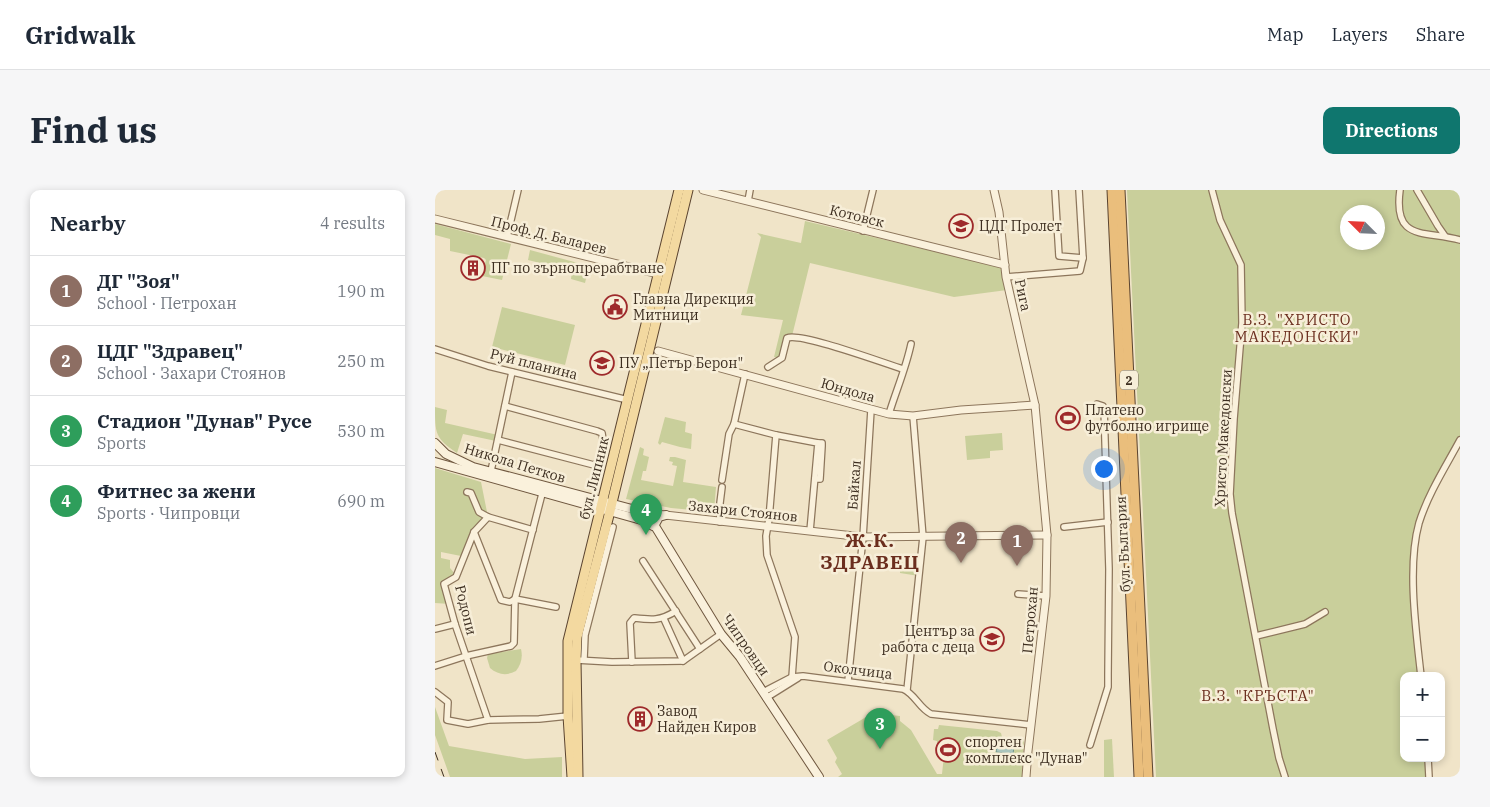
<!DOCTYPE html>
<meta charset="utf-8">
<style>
:root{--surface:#fff;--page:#f6f6f7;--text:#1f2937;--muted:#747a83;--line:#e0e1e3;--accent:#0f766e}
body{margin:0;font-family:"IBM Plex Serif",serif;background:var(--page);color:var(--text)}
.controls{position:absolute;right:15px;bottom:15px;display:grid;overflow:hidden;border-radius:10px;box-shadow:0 2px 8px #0003}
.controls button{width:45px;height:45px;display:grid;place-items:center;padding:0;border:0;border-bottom:1px solid var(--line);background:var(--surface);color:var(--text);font:25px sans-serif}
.compass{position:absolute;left:905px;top:15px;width:45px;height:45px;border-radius:50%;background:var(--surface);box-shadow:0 2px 8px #0003;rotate:294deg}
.you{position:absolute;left:668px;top:278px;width:18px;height:18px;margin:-12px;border:4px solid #fff;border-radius:50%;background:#1a73e8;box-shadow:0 0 0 8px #1a73e833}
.badge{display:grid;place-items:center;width:32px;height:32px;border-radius:50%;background:var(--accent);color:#fff;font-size:16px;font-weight:700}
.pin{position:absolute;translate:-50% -41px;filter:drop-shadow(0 1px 2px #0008)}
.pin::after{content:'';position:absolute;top:26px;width:18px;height:15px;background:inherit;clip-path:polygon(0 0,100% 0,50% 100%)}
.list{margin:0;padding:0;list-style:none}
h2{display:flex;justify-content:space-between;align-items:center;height:65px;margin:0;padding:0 20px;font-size:21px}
h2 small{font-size:16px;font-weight:400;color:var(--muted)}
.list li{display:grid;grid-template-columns:32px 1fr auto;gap:15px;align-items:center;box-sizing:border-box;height:70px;padding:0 20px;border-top:1px solid var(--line)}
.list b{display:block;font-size:19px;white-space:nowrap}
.list p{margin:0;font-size:16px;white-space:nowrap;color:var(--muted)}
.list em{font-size:16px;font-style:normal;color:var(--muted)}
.map{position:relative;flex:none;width:1025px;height:587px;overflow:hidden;border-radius:10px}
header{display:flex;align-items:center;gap:30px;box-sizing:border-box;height:70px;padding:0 25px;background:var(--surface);border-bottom:1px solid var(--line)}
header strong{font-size:24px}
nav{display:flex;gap:28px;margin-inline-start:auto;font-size:18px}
.intro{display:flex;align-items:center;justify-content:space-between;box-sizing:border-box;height:120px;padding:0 30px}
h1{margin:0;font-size:35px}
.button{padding:12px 22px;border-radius:10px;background:var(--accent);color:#fff;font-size:18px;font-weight:700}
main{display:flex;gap:30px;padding:0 30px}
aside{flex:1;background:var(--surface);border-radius:10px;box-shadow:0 2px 8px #0003}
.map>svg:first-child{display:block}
.green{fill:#c9cf9b;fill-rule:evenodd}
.water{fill:#a9c4bc;stroke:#6f938a}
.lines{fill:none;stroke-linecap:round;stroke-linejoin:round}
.minor-casing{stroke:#8d765c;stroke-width:8}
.tertiary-casing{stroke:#8d765c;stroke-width:9}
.secondary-casing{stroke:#6f573f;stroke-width:10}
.primary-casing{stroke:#5b4430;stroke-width:11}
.trunk-casing{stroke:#5b4430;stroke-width:11}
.minor{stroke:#faf1dc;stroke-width:5.5}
.tertiary{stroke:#faf1dc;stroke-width:7}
.secondary{stroke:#faf1dc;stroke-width:8}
.primary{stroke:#f3d9a0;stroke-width:9}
.trunk{stroke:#eabe7c;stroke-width:9}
.rail{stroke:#3d2e20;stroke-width:1;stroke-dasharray:9 9;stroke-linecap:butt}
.labels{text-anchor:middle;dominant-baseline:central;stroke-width:5;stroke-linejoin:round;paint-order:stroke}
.shield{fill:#f7eed8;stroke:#756857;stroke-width:1}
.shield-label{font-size:12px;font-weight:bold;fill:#3d2e20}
.street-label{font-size:14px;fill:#3d2e20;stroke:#f7eed8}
.poi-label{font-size:14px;fill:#3d2e20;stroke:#f7eed8;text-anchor:start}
.neighbourhood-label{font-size:15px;letter-spacing:1px;fill:#6b2e1e;stroke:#f7eed8}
.district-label{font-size:19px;font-weight:bold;letter-spacing:1px;fill:#6b2e1e;stroke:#f7eed8}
</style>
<header>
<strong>Gridwalk</strong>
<nav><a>Map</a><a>Layers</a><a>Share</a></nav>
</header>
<div class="intro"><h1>Find us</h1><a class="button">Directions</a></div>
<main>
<aside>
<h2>Nearby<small>4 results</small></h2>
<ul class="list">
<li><span class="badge" style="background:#8d6e63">1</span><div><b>ДГ &quot;Зоя&quot;</b><p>School · Петрохан</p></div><em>190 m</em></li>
<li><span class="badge" style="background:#8d6e63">2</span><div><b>ЦДГ &quot;Здравец&quot;</b><p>School · Захари Стоянов</p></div><em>250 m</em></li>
<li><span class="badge" style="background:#2e9e5b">3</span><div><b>Стадион &quot;Дунав&quot; Русе</b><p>Sports</p></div><em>530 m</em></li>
<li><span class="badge" style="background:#2e9e5b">4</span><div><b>Фитнес за жени</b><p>Sports · Чипровци</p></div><em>690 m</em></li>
</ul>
</aside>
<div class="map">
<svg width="1025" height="587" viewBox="0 0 1025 587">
<rect width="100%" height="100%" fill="#f0e4c8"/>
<g class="green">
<path d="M692 0H1025V252L984 333 978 396 986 486H969V568H993L995 587H721ZM912 22H942V52H912Z"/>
<polygon points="370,31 565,77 572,100 519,107 375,73 357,146 352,148 347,168 339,167 348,130 306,125 326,47 322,43 366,53"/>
<polygon points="0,34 76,54 67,90 47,86 51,70 49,68 15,61 15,49 0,45"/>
<polygon points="95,60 154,76 150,93 136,89 137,81 93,70"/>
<polygon points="67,117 140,135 130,175 57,157"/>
<path d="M0 217 12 220 10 233 63 245 61 251 28 244 22 263C0 248 0 243 0 217Z"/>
<polygon points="230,227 251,232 250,242 257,244 256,259 245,257 227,252 225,255 223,253"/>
<polygon points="567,243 568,260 555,261 555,268 532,270 530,246"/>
<polygon points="205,257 209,259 208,265 214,267 211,281 208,281 206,290 238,296 242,276 237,275 238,272 234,271 235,267 240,267 251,270 248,292 281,297 279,322 236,318 191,309"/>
<polygon points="0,278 46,292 53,327 39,342 26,366 6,362 6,368 15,370 15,378 20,384 9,394 15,414 0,413"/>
<polygon points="481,374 485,374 484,386 465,383 465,379 477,379"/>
<path d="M86 459C88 468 86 474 81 481 72 486 63 485 55 478L52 468 53 464Z"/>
<polygon points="0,517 14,556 90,569 127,567 127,587 15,587 0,545"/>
<polygon points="438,523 465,526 465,531 476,540 502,584 507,584 510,556 502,555 502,551 498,550 499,539 503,539 504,535 562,541 566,543 567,547 589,549 587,587 403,587 407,584 400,572 402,568 392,550"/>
<polygon points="677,549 679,587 669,587 669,550"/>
</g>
<polygon class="water" points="562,554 579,556 578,564 561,562"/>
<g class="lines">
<g class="minor-casing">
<g id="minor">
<polyline points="620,0 624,66 648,68"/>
<polyline points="777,0 785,30 806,75 807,133 799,229 795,304 797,323 838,539 844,568 850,587"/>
<path d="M965 0C958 52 989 40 1025 50"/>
<polyline points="982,0 1003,36 1010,46"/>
<polyline points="313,11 315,0"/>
<polyline points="428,41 438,0"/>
<polyline points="72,47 83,0"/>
<polyline points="571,87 645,81 648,68 644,0"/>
<polyline points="0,159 53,176 193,210"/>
<path d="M333 177 347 168 352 148C366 142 448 173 468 179"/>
<path d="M454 224C461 201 471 178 476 154"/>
<polyline points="299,234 341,245 334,329 331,346 332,365 360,447 357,487"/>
<polyline points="341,245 383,253 375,341"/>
<polyline points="63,250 159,275 162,273 169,256 167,243 162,241 70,216"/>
<polyline points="56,281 77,182"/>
<polyline points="380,289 385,289 387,256 387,253 383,253"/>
<polyline points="287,290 294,244 299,234 310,184"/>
<polyline points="32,302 36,303 44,322 53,327 98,340"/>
<polyline points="53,327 39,342 21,387 9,394 20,434 53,530"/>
<polyline points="285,332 285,313 287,297"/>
<polyline points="629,337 673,332"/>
<polyline points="39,342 66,410 75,412 80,409 121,417"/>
<polyline points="208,371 265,459"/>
<polyline points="583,404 611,406"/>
<polyline points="229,429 248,471"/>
<polyline points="0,439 20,434"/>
<polyline points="821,446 870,434 890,422"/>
<polyline points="149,469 150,445 178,337"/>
<polyline points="141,470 177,472 248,471 286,444"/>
<path d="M197 472 195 433 199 428C217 430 225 431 241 421"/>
<polyline points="0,476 31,466 76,456 79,453 80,409 108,300"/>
<path d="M986 486C981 441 972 376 984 333 993 304 1011 276 1025 250"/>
<polyline points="413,491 428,347 436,220"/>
<polyline points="472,500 488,347 478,226"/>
<polyline points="0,502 13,512 12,530 33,534 53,530 104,529 133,526"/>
<path d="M328 502 357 487 368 486 468 499C480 504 484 518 496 524L596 535"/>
<polyline points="331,508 363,488"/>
<polyline points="655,555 673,497 673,484 674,379 669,218 668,216 662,214"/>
<polyline points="993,568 994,587"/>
</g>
</g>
<g class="tertiary-casing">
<g id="tertiary">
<polyline points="268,0 570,75"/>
<polyline points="559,0 564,22 571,87 600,215 612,345 611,406 593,561 591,587"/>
<polyline points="0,29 223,84"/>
<polyline points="223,161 454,224 478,226 526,220 600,215"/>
<polyline points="212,323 428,347 612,345"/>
</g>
</g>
<g class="secondary-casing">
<g id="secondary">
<polyline points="0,253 11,264 38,277 212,323 286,444 305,467 384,587"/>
<polyline points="0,272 210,331 218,336"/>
<polyline points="219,336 224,327 231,325"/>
</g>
</g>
<g class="primary-casing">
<g id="primary">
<polyline points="137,587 133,526 133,451 244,0"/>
<polyline points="143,587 141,470 142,447 173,329 253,0"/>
</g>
</g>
<g class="trunk-casing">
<g id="trunk">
<polyline points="677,0 704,587"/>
<polyline points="685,0 713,587"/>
</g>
</g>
<use href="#minor" class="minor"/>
<use href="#tertiary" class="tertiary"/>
<use href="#secondary" class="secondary"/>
<use href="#primary" class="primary"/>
<use href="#trunk" class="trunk"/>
<polyline class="rail" points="0,562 9,587"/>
</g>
<defs>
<g id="school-ring" transform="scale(1.25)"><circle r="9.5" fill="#f7eed8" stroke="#9e2a2b" stroke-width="1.5"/><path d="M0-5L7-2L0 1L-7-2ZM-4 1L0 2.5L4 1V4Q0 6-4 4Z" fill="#9e2a2b"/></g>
<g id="building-ring" transform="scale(1.25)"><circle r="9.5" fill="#f7eed8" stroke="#9e2a2b" stroke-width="1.5"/><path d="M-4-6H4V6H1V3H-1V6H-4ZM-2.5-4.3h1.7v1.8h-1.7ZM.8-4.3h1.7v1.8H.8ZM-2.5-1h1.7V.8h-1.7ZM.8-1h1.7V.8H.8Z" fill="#9e2a2b"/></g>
<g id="civic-ring" transform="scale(1.25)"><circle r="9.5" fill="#f7eed8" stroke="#9e2a2b" stroke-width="1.5"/><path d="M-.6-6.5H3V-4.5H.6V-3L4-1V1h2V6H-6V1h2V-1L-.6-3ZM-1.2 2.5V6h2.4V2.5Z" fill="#9e2a2b"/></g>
<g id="stadium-ring" transform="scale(1.25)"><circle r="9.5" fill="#f7eed8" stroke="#9e2a2b" stroke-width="1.5"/><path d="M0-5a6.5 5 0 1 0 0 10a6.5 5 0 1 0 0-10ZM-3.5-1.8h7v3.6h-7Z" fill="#9e2a2b"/></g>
</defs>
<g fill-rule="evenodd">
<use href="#school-ring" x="526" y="36"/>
<use href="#building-ring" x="38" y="78"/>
<use href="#civic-ring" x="180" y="117"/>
<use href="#school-ring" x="167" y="173"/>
<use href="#stadium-ring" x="633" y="228"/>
<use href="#school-ring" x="557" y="449"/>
<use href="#building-ring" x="205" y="529"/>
<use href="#stadium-ring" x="513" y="560"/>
</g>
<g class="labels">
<rect class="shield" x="685" y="180.5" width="18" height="19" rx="4"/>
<g class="shield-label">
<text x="694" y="190">2</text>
</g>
<g class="street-label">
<text transform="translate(422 26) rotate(14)">Котовск</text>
<text transform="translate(114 45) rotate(14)">Проф. Д. Баларев</text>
<text transform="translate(588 105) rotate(78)">Рига</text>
<text transform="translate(99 174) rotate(14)">Руй планина</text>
<text transform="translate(413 200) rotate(16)">Юндола</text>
<text transform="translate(788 248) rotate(-87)">Христо Македонски</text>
<text transform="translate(80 273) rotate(17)">Никола Петков</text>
<text transform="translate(159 288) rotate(-76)">бул. Липник</text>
<text transform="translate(419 295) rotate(-86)">Байкал</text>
<text transform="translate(308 321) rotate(6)">Захари Стоянов</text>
<text transform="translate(688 354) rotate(-93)">бул. България</text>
<text transform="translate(31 420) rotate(76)">Родопи</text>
<text transform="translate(595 430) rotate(-85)">Петрохан</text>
<text transform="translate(311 455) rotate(55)">Чипровци</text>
<text transform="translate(423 480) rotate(7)">Околчица</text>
</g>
<g class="poi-label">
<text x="544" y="36">ЦДГ Пролет</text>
<text x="56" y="78">ПГ по зърнопрерабтване</text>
<text x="198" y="109">Главна Дирекция<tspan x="198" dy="16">Митници</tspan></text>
<text x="184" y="173">ПУ „Петър Берон"</text>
<text x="650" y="220">Платено<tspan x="650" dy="16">футболно игрище</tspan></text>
<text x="540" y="441" text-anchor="end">Център за<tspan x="540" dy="16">работа с деца</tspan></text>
<text x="222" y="521">Завод<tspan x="222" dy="16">Найден Киров</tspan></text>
<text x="530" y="552">спортен<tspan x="530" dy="16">комплекс "Дунав"</tspan></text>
</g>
<g class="neighbourhood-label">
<text x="862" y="129">В.З. "ХРИСТО<tspan x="862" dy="17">МАКЕДОНСКИ"</tspan></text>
<text x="823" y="505">В.З. "КРЪСТА"</text>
</g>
<g class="district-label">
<text x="435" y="350">Ж.К.<tspan x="435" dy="22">ЗДРАВЕЦ</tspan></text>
</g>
</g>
</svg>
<div class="controls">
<button>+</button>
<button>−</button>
</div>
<svg class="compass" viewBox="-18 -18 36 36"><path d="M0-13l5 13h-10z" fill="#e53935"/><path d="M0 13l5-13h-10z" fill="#747a83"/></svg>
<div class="you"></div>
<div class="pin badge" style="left:582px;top:376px;background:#8d6e63">1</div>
<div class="pin badge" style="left:526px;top:373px;background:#8d6e63">2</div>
<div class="pin badge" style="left:445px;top:559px;background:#2e9e5b">3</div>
<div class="pin badge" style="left:211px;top:345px;background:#2e9e5b">4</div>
</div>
</main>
